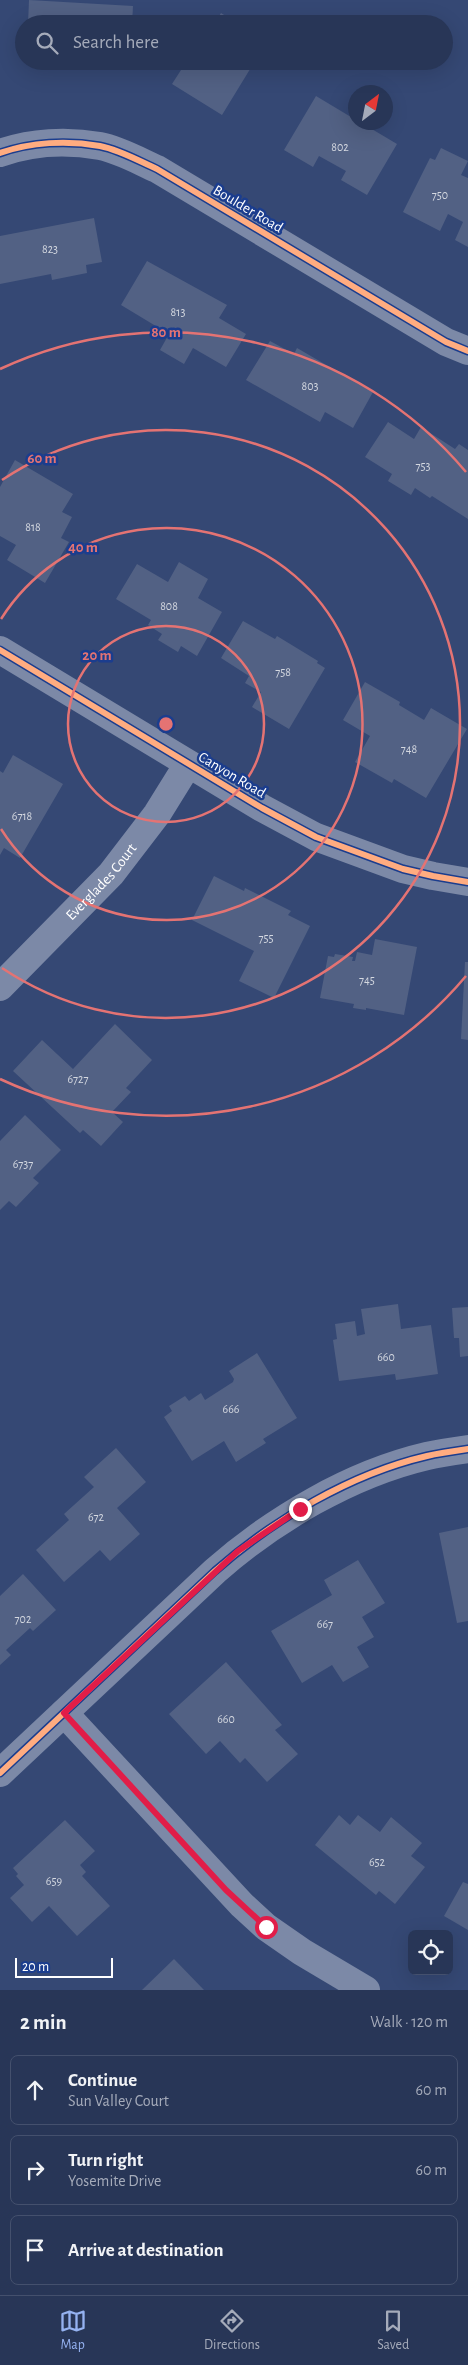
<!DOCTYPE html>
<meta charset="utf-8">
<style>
:root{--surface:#283657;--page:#344161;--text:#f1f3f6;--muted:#a5abba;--line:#44506d;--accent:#95b2f1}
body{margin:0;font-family:"Alegreya Sans",sans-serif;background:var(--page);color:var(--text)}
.controls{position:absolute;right:15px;bottom:15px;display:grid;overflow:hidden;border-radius:8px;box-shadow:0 5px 20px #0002}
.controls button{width:45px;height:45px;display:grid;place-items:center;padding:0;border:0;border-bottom:1px solid var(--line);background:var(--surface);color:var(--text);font:25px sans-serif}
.compass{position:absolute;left:348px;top:85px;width:45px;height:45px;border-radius:50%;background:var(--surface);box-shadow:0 5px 20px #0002;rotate:32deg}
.scale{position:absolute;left:15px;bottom:12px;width:98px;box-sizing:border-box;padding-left:5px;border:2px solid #fff;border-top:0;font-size:14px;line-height:18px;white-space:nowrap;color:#fff;-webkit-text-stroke:4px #1b3d8e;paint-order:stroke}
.stop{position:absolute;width:15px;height:15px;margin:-11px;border:4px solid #e11d48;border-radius:50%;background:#fff}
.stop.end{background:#e11d48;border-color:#fff;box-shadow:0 1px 5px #0008}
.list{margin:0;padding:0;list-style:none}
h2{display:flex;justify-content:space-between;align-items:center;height:65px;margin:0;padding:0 20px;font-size:21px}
h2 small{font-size:16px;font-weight:400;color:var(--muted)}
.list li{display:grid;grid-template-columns:32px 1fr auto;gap:15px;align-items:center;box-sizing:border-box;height:70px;margin:0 10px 10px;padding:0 10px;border:1px solid var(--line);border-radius:8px}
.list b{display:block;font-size:19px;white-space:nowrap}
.list p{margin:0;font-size:16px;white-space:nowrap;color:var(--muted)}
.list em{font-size:16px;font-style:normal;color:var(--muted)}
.icon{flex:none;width:28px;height:28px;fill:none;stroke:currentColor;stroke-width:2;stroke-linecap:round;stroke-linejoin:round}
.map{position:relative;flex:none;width:468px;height:1990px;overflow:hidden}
.search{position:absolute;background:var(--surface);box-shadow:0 5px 20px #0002;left:15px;right:15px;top:15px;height:55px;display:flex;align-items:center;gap:12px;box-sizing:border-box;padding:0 18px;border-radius:28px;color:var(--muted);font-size:19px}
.sheet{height:305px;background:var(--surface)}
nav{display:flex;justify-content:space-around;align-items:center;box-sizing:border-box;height:70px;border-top:1px solid var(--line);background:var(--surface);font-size:14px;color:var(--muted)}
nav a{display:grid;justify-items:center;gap:2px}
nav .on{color:var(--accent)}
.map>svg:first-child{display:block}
.building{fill:#526184}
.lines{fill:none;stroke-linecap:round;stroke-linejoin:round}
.minor{stroke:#7c89a7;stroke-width:28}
.cycleway-casing{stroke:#1b3d8e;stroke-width:9}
.cycleway{stroke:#ffac80;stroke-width:6}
.route{stroke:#e11d48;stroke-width:6}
.ring{fill:none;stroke:#e47373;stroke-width:2.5}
.labels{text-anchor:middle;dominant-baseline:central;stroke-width:5;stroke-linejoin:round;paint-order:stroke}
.number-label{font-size:12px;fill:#d4d8e0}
.street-label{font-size:15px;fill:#fff;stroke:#1b3d8e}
.centre{fill:#e47373;stroke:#1b3d8e;stroke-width:2.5}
.ring-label{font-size:15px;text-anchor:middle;font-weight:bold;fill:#e47373;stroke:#1b3d8e;stroke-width:5;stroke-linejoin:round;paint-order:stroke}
</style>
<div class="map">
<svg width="468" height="1990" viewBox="0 0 468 1990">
<rect width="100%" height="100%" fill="#354874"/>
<g class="building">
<polygon points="29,0 133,6 132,24 28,24"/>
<polygon points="221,13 238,24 214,24"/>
<polygon points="167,61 255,61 222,115 172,84 181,70"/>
<polygon points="316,96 356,120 356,122 360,122 397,144 367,195 341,180 346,171 319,156 313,167 284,150"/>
<polygon points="441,148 468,161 461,175 468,178 468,247 455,240 463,222 448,214 440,231 403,212 430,158 435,160"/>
<polygon points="94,218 102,262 86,265 87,273 52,280 51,274 0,284 0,236"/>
<polygon points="147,261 227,305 219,318 246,334 226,367 193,348 184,364 160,350 169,334 121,305"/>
<polygon points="270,341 294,354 297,348 373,392 353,428 325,412 320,422 246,380"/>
<polygon points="388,422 414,439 421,427 455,449 459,444 468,450 468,519 432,496 430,498 415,488 411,495 388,481 392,474 365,457"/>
<polygon points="15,460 73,494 62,512 72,517 61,538 69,542 45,583 7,560 16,545 0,536 0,487"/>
<polygon points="179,562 208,579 198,598 222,612 197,656 181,646 178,652 158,640 162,634 148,625 151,620 116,599 137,564 168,582"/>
<polygon points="243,621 275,639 277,636 318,661 317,663 325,668 289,729 252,707 261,692 245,683 249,676 221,658"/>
<polygon points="365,682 400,702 399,705 424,720 431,708 467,729 426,798 394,779 392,783 355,762 370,736 343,720"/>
<polygon points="13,755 63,784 20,858 4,848 0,855 0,771 3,773"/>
<polygon points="214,876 244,891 245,888 291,911 288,915 310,926 274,998 239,981 254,951 192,920"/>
<polygon points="375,939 417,947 404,1015 366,1008 366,1010 353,1008 354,1004 320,998 328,956 334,957 335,954 353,957 352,961 355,961 357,952 372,955"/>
<polygon points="465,962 468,962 468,1040 461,1039"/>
<polygon points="115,1024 152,1060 126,1088 131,1092 112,1112 123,1122 101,1146 83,1130 80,1133 13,1071 42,1040 73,1069"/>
<polygon points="25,1115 61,1150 33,1178 39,1183 16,1207 9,1201 0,1210 0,1141"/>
<polygon points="398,1304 401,1329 431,1325 438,1374 396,1380 395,1374 339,1381 333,1340 337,1339 335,1324 355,1321 357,1336 365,1334 361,1309"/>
<polygon points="468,1307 468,1356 460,1357 459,1338 454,1338 452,1308"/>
<polygon points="257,1353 297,1418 263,1439 266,1443 236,1462 224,1441 192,1461 164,1417 172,1411 169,1406 185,1396 189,1401 201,1393 205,1400 233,1382 234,1379 229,1371"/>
<polygon points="116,1448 146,1482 117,1508 140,1534 110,1561 100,1550 64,1582 36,1550 69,1520 64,1514 94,1487 84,1477"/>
<polygon points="468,1527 468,1621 457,1623 439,1533"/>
<polygon points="358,1560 385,1603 362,1617 374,1637 357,1647 369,1667 343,1682 332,1665 302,1683 271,1631 332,1595 324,1580"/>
<polygon points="23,1574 56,1610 33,1631 30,1628 6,1650 11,1655 0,1665 0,1596"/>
<polygon points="226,1662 282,1725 275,1730 298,1754 267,1782 245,1758 240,1763 220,1741 206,1754 169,1714"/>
<polygon points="339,1815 350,1825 358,1815 380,1832 391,1817 422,1843 411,1856 425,1867 395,1904 379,1891 376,1895 315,1845"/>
<polygon points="65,1820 95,1851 80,1865 86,1872 82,1876 110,1906 77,1936 49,1906 32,1922 10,1898 24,1885 16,1876 18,1874 13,1868"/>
<polygon points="463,1882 468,1884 468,1930 444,1916"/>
<polygon points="174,1959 204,1990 142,1990"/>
</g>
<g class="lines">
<g class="minor">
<path d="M0 153C31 142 67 140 100 146 120 150 139 161 157 169L446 342 468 351"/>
<polyline points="0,650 262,808 316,837 403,869 433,876 468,882"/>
<path id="s1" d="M0 987 111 874 157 814 188 764"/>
<polyline points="64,1713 242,1905 266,1927 302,1952 366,1990"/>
<path d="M0 1773 215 1571C273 1520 350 1474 427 1456 440 1453 454 1451 468 1449"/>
</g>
<g class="cycleway-casing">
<g id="cycleway">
<path d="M0 153C31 142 67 140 100 146 120 150 139 161 157 169L446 342 468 351"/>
<polyline points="0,650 262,808 316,837 403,869 433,876 468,882"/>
<path d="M0 1773 215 1571C273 1520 350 1474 427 1456 440 1453 454 1451 468 1449"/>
</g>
</g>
<use href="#cycleway" class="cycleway"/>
</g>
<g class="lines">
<polyline class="route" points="266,1927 226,1890 64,1713 238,1551 300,1509"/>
</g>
<g class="ring">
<circle cx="166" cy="724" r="98"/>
<path d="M1 619A196 196 0 1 1 1 829"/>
<path d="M2 480A294 294 0 1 1 2 968"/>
<path d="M466 976A392 392 0 0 1 0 1079M0 369A392 392 0 0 1 466 472"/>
</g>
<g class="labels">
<g class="number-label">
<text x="340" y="147">802</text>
<text x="440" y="195">750</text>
<text x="50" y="249">823</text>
<text x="178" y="312">813</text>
<text x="310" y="386">803</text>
<text x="423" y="466">753</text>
<text x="33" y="527">818</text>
<text x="169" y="606">808</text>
<text x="283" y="672">758</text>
<text x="409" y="749">748</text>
<text x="22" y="816">6718</text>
<text x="266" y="938">755</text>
<text x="367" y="980">745</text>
<text x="78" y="1079">6727</text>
<text x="23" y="1164">6737</text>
<text x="386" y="1357">660</text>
<text x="231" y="1409">666</text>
<text x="96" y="1517">672</text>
<text x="23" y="1619">702</text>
<text x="325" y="1624">667</text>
<text x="226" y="1719">660</text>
<text x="377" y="1862">652</text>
<text x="54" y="1881">659</text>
</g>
<g class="street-label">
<text transform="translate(248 209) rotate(31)">Boulder Road</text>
<text transform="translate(232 775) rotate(31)">Canyon Road</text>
<text stroke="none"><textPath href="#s1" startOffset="146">Everglades Court</textPath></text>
</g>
</g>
<circle cx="166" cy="724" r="8" class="centre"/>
<g class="ring-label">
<text x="166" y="337">80 m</text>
<text x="42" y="463">60 m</text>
<text x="83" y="552">40 m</text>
<text x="97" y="660">20 m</text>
</g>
</svg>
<div class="controls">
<button><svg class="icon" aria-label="locate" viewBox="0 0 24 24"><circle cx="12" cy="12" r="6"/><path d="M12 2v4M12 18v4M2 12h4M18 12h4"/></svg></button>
</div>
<svg class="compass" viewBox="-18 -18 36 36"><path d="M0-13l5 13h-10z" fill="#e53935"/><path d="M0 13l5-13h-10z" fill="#a5abba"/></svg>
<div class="scale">20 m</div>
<div class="stop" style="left:266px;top:1927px"></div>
<div class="stop end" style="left:300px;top:1509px"></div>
<div class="search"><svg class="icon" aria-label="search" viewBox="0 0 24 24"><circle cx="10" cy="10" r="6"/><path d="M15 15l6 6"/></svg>Search here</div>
</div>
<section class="sheet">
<h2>2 min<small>Walk · 120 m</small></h2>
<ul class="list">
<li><svg class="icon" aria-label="ahead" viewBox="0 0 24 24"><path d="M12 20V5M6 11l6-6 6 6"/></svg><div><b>Continue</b><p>Sun Valley Court</p></div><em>60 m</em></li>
<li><svg class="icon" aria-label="right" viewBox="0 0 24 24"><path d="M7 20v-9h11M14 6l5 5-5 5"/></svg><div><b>Turn right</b><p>Yosemite Drive</p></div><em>60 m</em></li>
<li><svg class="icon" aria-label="arrive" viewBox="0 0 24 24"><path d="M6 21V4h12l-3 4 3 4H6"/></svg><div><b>Arrive at destination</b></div></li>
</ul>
</section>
<nav>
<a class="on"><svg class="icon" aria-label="map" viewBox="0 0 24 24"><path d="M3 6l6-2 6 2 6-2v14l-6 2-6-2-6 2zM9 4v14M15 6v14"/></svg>Map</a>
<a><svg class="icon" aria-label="directions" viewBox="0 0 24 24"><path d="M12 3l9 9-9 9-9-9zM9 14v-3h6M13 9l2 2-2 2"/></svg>Directions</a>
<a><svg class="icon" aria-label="saved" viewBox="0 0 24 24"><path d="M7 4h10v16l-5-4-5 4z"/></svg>Saved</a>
</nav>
